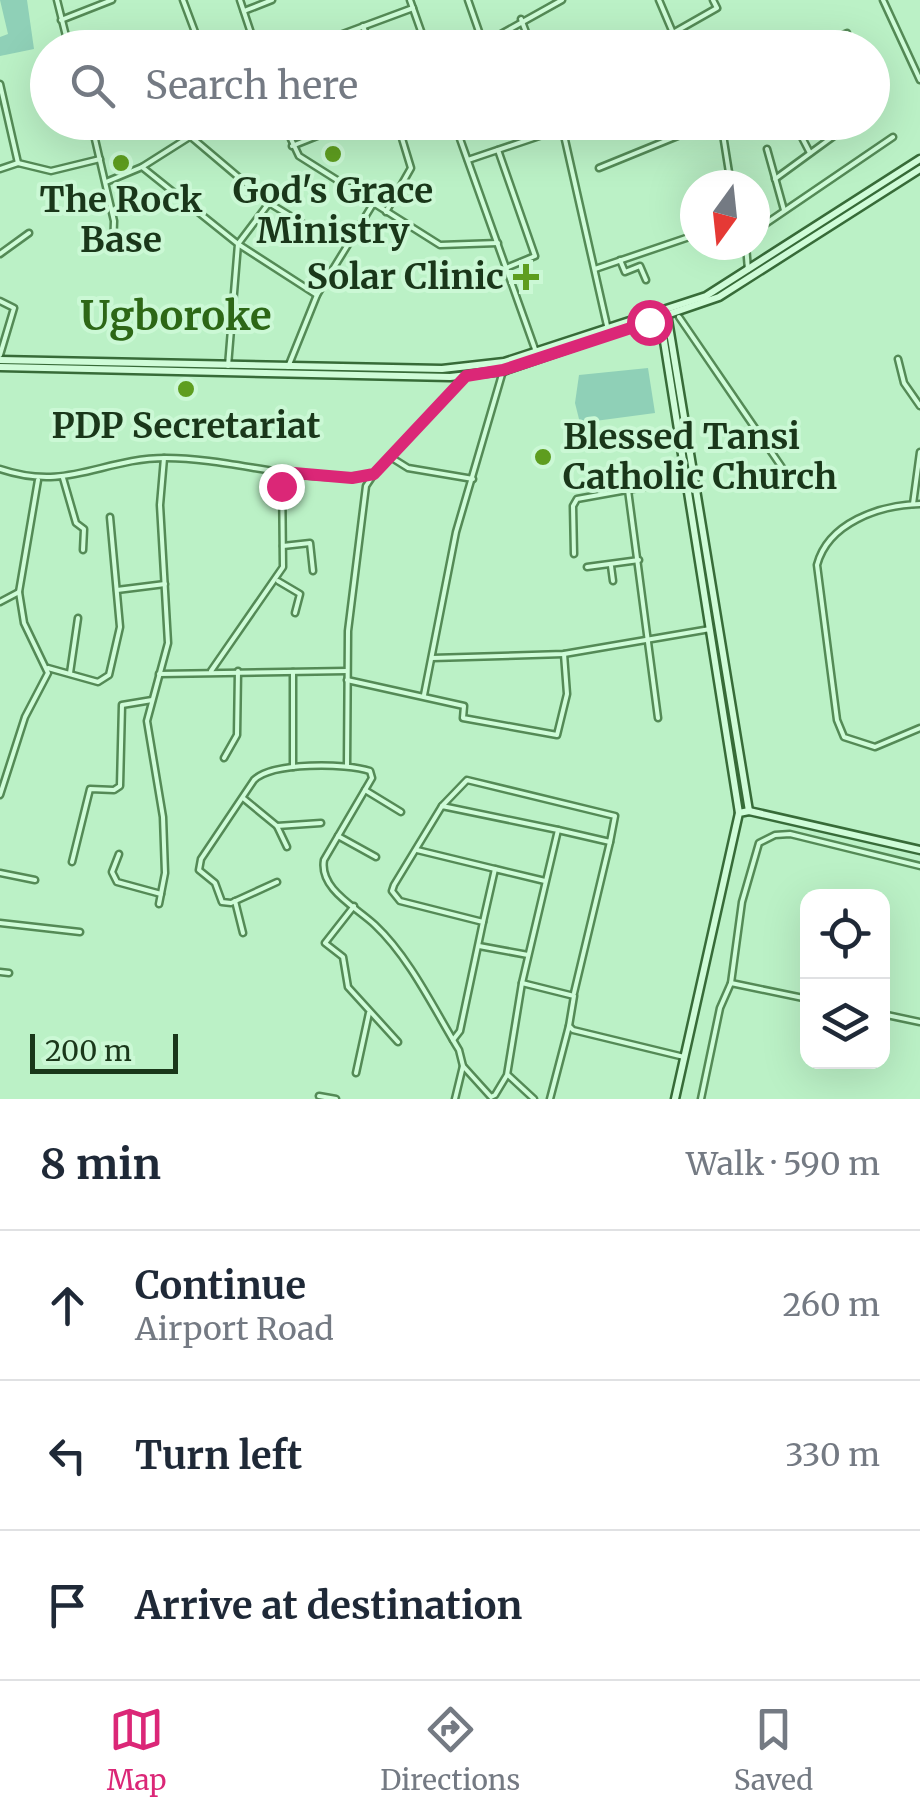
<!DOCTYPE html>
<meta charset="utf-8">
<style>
:root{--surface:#fff;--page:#f2f2f3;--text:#1f2937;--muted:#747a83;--line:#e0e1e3;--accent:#db2777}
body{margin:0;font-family:Merriweather,serif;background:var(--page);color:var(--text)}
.controls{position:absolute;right:30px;bottom:30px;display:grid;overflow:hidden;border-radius:20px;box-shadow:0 10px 40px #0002}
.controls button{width:90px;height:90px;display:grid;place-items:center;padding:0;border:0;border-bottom:2px solid var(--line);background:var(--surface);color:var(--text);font:50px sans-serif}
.compass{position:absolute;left:680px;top:170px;width:90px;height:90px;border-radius:50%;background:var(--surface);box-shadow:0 10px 40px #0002;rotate:195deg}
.scale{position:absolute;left:30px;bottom:25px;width:148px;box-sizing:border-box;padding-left:10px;border:5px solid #1a371a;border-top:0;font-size:28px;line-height:35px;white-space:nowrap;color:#1a371a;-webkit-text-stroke:8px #cbf8d5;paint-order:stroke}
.stop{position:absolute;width:30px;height:30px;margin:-22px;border:8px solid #db2777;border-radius:50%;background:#fff}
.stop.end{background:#db2777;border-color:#fff;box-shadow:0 2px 10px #0008}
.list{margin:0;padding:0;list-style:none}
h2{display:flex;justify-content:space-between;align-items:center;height:130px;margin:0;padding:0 40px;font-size:42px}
h2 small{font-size:32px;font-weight:400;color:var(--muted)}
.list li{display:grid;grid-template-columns:65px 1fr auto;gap:30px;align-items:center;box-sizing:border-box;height:150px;padding:0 40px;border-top:2px solid var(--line)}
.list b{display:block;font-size:38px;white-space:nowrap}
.list p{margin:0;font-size:32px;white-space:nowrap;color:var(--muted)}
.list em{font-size:32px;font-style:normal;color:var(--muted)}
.icon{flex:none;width:55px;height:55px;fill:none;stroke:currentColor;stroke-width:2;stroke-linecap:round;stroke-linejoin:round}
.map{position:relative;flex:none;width:920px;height:1099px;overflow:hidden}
.search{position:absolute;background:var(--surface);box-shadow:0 10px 40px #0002;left:30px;right:30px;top:30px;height:110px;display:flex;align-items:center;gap:25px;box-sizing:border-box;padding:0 35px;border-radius:55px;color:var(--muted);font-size:38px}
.sheet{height:580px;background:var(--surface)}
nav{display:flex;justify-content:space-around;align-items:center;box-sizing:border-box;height:140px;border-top:2px solid var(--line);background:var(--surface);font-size:28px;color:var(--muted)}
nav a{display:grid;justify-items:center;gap:5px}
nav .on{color:var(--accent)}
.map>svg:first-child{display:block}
.green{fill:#8fd0b7}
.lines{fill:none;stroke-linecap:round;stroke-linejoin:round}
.street-casing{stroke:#548a56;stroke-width:9}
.secondary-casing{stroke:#376b38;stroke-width:11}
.street{stroke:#cffcd8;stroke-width:4}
.secondary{stroke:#cffcd8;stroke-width:6}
.route{stroke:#db2777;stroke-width:12}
.poi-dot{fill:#5e9d1f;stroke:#cbf8d5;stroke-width:4}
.labels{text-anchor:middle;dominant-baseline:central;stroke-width:8;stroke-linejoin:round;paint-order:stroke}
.poi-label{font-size:35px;font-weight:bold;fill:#1a371a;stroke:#cbf8d5}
.quarter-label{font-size:40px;font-weight:bold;fill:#2d6716;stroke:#cbf8d5}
</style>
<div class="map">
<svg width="920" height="1099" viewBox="0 0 920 1099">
<rect width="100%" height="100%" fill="#bbf1c6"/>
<g class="green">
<polygon points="0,0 27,0 34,49 0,56 0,37 8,34"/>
<polygon points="648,368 655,413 580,423 575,403 579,375"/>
</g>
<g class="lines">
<g class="street-casing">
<g id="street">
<polyline points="57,0 69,48"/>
<polyline points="183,0 201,48"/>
<polyline points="240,0 256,48"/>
<polyline points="410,0 427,48"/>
<polyline points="468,0 483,43"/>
<polyline points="659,0 673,33 717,8 713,0"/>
<polyline points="883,0 920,80"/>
<polyline points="244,11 272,0"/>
<polyline points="521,19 532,48"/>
<polyline points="61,20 112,0"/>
<polyline points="363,26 371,48"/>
<polyline points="305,48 413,8"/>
<polyline points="476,48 562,0"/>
<polyline points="813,48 847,33"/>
<polyline points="0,84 18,163"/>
<polyline points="91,122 114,221 113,249"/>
<polyline points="283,122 299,156 440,245 498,243"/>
<polyline points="454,122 535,349"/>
<polyline points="561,122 608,330"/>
<polyline points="721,122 731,185"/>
<polyline points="794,122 810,153"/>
<polyline points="93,128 104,122"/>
<polyline points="190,136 269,203 325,237"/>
<polyline points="292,146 352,122"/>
<polyline points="767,149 784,210"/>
<polyline points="498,150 535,256 506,268"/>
<polyline points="468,160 563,128"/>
<polyline points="142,167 213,122"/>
<polyline points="599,168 712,122"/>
<polyline points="0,169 18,163 51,171 100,159"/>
<polyline points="775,179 853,122"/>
<polyline points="106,182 142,167 238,244 228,366"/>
<polyline points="269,203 238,244 317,295"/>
<polyline points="386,212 411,168 397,122"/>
<polyline points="755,231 893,137"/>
<polyline points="746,245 748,270"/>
<polyline points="0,254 29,233"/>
<polyline points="620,260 625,272 640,266 646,280"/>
<polyline points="595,269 695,235"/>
<polyline points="0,301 14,308 0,355"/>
<polyline points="679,317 783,469"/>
<polyline points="898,359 904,383 920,406"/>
<polyline points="288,367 317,295 373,204"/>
<polyline points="392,458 408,468 473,479"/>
<path d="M0 469C68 492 102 458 166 458 235 458 305 486 374 474L466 376"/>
<polyline points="63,478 76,523 84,529 83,550"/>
<polyline points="628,490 658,718"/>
<polyline points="913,504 920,452"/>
<path d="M920 504C879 505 828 523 817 565L837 720 844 737 875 747 920 728"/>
<polyline points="283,546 310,543 313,571"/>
<polyline points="574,554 573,506 577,499 688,479"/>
<polyline points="611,566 613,581"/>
<polyline points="587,567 639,560"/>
<polyline points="278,581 300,594 295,613"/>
<polyline points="117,590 165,584"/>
<polyline points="0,602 19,592"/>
<polyline points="432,658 564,654 710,629"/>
<polyline points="48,668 98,682 109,675 120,627 110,517"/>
<polyline points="211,671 283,567 282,471"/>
<polyline points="70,673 78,618"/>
<polyline points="159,674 347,671"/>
<polyline points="347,680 464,706 463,718 557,735 567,694 564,654"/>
<polyline points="424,695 456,532 503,371"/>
<polyline points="224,758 237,735 238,671"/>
<polyline points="347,766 348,631 366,486 374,474"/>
<polyline points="293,767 293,672"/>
<polyline points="365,790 401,812"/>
<polyline points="0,795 25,717 48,673 24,623 19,592 38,480"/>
<polyline points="243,798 277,826 321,823"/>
<polyline points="442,806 467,780 615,816 610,842 558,830"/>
<polyline points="277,826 287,847"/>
<polyline points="338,836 376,857"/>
<polyline points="417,850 495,869"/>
<polyline points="119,854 112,872 117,882 161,894"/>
<polyline points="72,862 90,789 114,790 120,786 122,705 152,700"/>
<polyline points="0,873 35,880"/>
<path d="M277 882 231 903 222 902 215 883 199 870 201 859 254 780C272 762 346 763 370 771L372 778 324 860C319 889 356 907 375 925 410 958 434 1009 459 1050L463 1066 455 1099"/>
<polyline points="235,901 243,933"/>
<polyline points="159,904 165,873 163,817 147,721 168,643 160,505 164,458"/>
<polyline points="354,906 325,943 343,957 348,987 398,1042"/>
<polyline points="483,922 495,869 545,881"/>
<polyline points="0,923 80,932"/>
<polyline points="479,946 528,955"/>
<polyline points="0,972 9,973"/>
<polyline points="522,983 574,996 569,1026 573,1030 684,1057"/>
<polyline points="731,983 808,999"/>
<polyline points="574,993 610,842"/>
<polyline points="882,1014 920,1022"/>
<polyline points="453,1040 460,1031 483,922 400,901 392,891 394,885 442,806 558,830 522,983 507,1075 495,1095 491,1097 463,1066"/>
<polyline points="356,1073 369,1013"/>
<polyline points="508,1075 534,1099"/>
<polyline points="319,1096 336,1099"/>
<polyline points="550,1099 569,1026"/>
<polyline points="701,1099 720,1008 731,983 742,902 759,843 775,835 790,834 920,866"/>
</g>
</g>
<g class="secondary-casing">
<g id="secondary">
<polyline points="667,314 749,811"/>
<polyline points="660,316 739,813"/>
<polyline points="0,360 442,369 504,362 706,296 920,159"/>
<polyline points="0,367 450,377 503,371 719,297 920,169"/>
<polyline points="675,1099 739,813 749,811 920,850"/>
</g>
</g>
<use href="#street" class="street"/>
<use href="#secondary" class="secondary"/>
</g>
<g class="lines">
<polyline class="route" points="281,486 282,472 352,478 374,474 466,376 503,370 649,322"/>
</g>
<g class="poi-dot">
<circle cx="333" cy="154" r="10"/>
<circle cx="121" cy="163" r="10"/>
<path d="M521 262h10v10h10v10h-10v10h-10v-10h-10v-10h10z"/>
<circle cx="186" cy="389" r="10"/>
<circle cx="543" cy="457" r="10"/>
</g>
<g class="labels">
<g class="poi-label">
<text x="333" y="191">God's Grace<tspan x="333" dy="40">Ministry</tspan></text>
<text x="121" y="200">The Rock<tspan x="121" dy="40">Base</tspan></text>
<text x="504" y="277" text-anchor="end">Solar Clinic</text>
<text x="186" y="426">PDP Secretariat</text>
<text x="563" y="437" text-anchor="start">Blessed Tansi<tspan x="563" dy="40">Catholic Church</tspan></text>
</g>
<g class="quarter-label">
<text x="176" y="316">Ugboroke</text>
</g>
</g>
</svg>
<div class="controls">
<button><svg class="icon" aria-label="locate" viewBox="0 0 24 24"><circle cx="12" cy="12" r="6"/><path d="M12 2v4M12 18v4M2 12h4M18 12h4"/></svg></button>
<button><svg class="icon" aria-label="layers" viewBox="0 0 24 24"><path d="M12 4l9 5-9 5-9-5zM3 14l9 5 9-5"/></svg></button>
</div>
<svg class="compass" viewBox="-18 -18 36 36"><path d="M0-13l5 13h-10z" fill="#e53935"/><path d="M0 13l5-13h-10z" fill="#747a83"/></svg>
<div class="scale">200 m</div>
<div class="stop" style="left:649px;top:322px"></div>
<div class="stop end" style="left:281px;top:486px"></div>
<div class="search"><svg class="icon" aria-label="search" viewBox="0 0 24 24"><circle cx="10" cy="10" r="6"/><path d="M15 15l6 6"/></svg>Search here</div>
</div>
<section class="sheet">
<h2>8 min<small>Walk · 590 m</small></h2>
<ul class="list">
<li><svg class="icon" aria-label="ahead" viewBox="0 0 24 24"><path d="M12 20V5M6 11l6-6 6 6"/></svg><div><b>Continue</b><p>Airport Road</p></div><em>260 m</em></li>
<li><svg class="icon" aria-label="left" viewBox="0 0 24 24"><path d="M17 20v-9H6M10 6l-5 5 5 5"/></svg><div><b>Turn left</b></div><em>330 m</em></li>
<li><svg class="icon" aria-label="arrive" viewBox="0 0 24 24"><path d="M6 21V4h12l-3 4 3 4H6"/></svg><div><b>Arrive at destination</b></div></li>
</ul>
</section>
<nav>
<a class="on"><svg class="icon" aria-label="map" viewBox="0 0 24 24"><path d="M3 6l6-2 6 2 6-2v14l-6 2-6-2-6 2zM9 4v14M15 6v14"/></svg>Map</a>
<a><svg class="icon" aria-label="directions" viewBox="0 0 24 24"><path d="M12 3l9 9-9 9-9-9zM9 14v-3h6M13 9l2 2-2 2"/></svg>Directions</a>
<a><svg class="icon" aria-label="saved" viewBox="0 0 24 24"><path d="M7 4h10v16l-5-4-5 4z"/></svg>Saved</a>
</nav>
